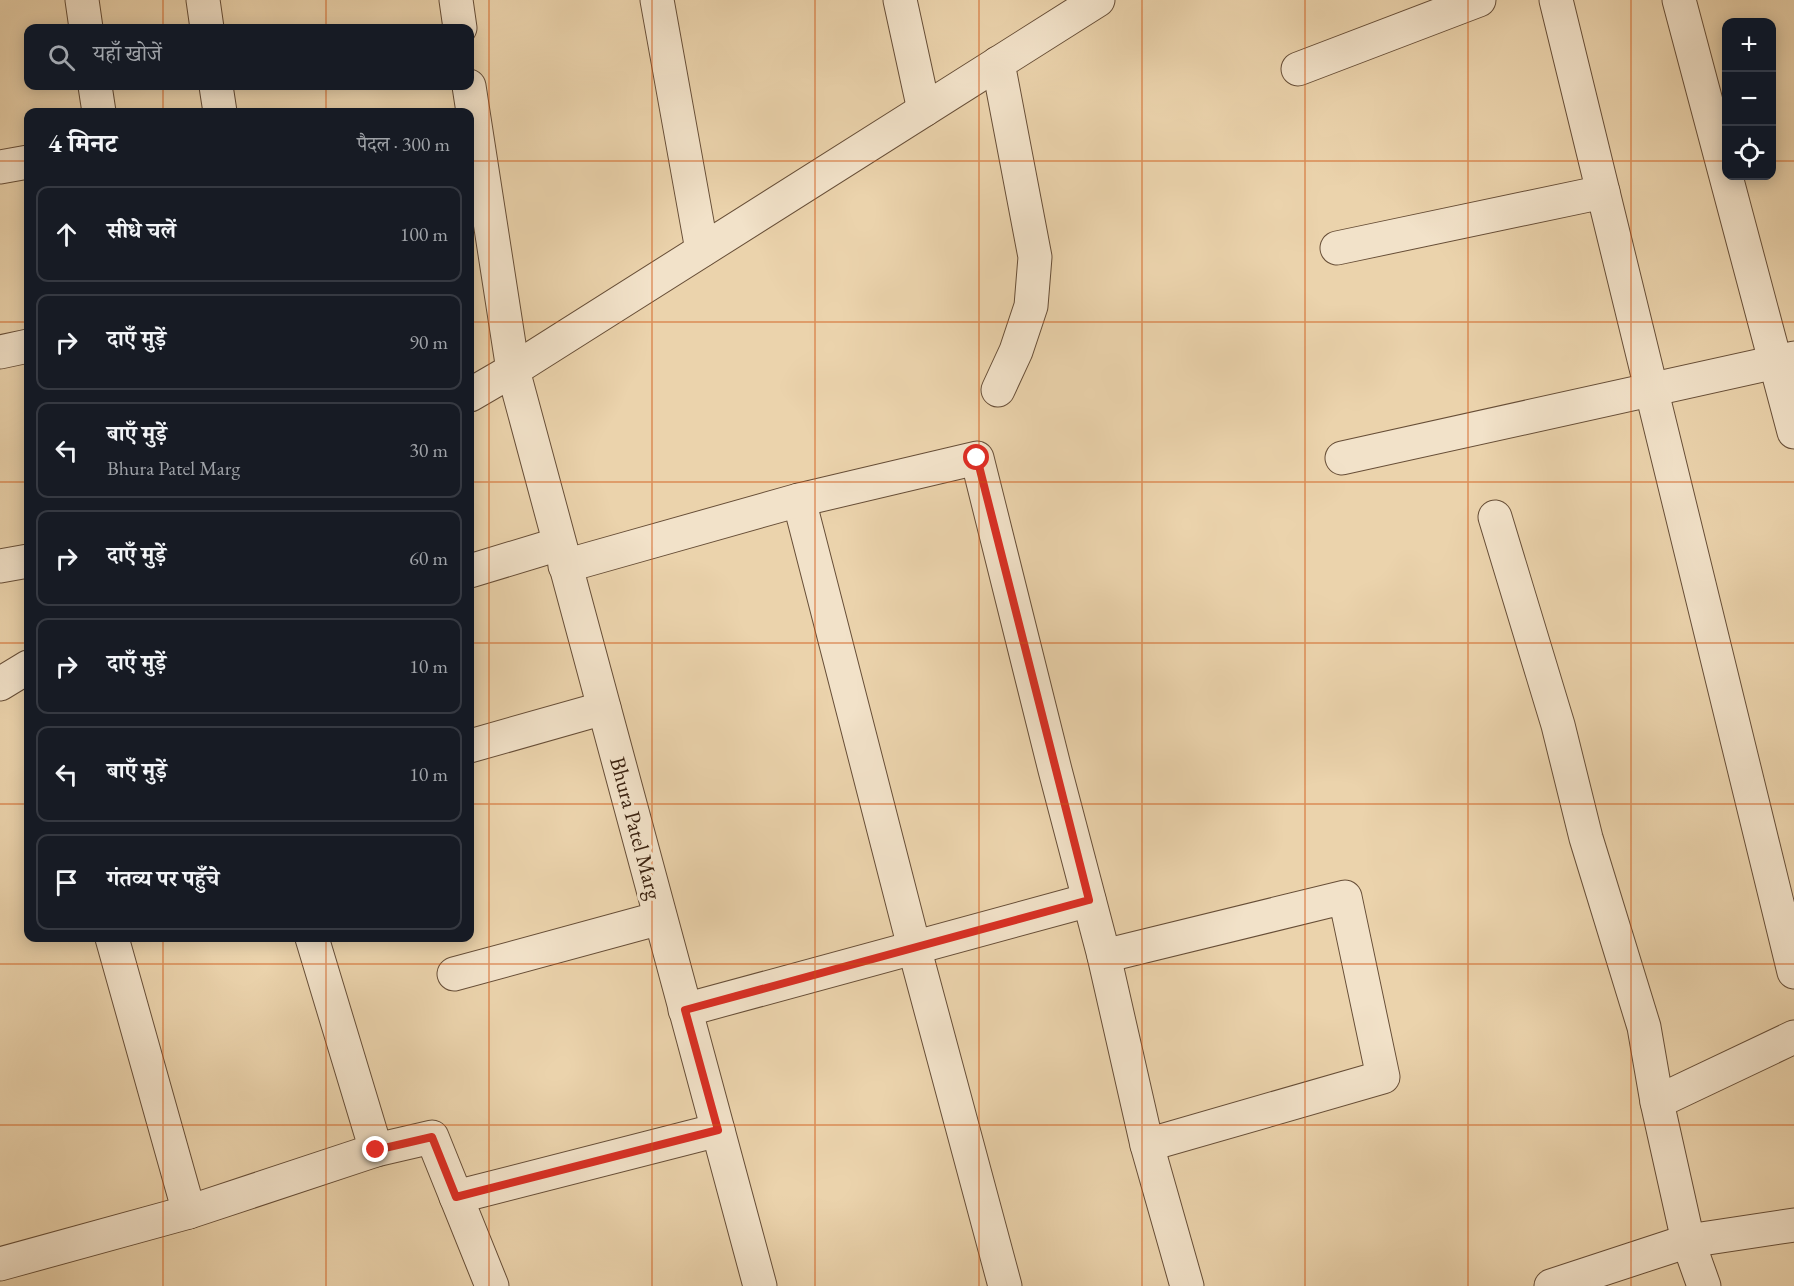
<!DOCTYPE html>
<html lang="hi">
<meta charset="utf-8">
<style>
:root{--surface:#171b24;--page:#20242c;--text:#f1f3f6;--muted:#9ea1a6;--line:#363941}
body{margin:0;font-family:"EB Garamond","Noto Serif Devanagari",serif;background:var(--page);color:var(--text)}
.controls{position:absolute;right:18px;top:18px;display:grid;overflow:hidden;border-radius:12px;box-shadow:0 3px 15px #0003}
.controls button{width:54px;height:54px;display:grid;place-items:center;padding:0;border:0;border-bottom:2px solid var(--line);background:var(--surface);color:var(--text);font:30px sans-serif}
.stop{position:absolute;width:18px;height:18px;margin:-14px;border:4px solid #d93025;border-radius:50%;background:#fff}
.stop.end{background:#d93025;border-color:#fff;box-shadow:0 2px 6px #0008}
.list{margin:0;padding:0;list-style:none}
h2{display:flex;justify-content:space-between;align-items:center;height:78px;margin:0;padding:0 24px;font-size:26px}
h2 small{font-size:20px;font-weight:400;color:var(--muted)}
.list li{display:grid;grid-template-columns:39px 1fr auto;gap:18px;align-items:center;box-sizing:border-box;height:96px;margin:0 12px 12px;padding:0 12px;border:2px solid var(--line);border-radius:12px}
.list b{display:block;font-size:22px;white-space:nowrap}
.list p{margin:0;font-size:20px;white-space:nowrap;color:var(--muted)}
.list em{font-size:20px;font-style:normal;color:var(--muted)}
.icon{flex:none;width:33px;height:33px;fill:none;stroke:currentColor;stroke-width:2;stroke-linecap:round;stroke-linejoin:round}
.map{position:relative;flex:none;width:1794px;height:1286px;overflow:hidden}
.search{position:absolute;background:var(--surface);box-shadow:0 3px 15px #0003;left:24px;top:24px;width:450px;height:66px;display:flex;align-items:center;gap:15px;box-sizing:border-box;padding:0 21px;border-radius:12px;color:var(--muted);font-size:22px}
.panel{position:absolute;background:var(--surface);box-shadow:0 3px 15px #0003;left:24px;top:108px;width:450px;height:834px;border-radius:12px}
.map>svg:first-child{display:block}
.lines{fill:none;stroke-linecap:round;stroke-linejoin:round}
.minor-casing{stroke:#674e37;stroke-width:35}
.minor{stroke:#f2e2c9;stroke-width:33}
.route{stroke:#d93025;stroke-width:8}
.grid{fill:none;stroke:#ce510d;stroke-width:1.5;stroke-opacity:0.55}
.labels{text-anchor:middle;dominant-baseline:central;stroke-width:6;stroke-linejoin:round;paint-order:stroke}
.street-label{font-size:22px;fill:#3b2210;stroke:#f2e2c9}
</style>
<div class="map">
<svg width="1794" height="1286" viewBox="0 0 1794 1286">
<rect width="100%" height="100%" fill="#ebd3ac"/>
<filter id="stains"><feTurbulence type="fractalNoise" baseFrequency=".00333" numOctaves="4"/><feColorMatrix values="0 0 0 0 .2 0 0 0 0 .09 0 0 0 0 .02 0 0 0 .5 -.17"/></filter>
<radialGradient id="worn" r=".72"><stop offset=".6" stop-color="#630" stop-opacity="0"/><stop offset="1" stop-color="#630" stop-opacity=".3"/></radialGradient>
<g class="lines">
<g class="minor-casing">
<g id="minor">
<polyline points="82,0 86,28"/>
<polyline points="203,0 207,28"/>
<polyline points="456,0 460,28"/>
<polyline points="657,0 702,250"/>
<polyline points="900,0 924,110"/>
<polyline points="1556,0 1794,972"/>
<polyline points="1679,0 1794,432"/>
<polyline points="1298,69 1479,0"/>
<polyline points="95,86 99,112"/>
<polyline points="216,86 220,112"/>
<polyline points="469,86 513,370 760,1286"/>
<polyline points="0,167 28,162"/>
<polyline points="1337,248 1603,192"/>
<polyline points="0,352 28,346"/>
<polyline points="998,390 1016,351 1031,306 1035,257 998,63"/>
<polyline points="470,395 513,370 1098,0"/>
<polyline points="1342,458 1794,358"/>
<polyline points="799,500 914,947 1005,1286"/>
<polyline points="1495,517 1558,725 1586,838 1644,1027 1657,1102 1688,1241 1704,1286"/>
<polyline points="0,566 28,561"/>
<polyline points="565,566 799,500 977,458 1055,770 1104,956 1147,1145 1187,1286"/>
<polyline points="470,571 559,544"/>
<polyline points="0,684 28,667"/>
<polyline points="470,746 604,708"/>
<polyline points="112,938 189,1212 376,1150 432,1137 492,1286"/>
<polyline points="312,938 376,1150"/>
<polyline points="1104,956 1345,897 1383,1077 1147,1145"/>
<polyline points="454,974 660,918"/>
<polyline points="685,1010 1089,900"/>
<polyline points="1657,1102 1794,1037"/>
<polyline points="456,1197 718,1130"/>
<polyline points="0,1264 189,1212"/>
<polyline points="1551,1286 1688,1241 1794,1225"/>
</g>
</g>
<use href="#minor" class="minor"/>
</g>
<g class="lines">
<polyline class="route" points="376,1150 432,1137 456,1197 718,1130 685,1010 1089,900 977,458"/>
</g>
<path class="grid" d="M163 0V28M326 0V28M489 0V1286M652 0V1286M815 0V1286M979 0V1286M1142 0V1286M1305 0V1286M1468 0V1286M1631 0V1286M163 86V112M326 86V112M0 161H28M470 161H1726M1772 161H1794M0 322H28M470 322H1794M0 482H28M470 482H1794M0 643H28M470 643H1794M0 804H28M470 804H1794M163 938V1286M326 938V1286M0 964H1794M0 1125H1794"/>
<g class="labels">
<g class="street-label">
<text transform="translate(636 828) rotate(75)">Bhura Patel Marg</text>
</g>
</g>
<rect width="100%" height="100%" filter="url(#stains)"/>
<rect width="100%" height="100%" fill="url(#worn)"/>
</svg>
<div class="controls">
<button>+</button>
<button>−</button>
<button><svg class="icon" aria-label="locate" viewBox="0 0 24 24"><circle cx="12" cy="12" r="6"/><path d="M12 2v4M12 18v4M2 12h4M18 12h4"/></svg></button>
</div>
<div class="stop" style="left:977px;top:458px"></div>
<div class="stop end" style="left:376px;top:1150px"></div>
<div class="search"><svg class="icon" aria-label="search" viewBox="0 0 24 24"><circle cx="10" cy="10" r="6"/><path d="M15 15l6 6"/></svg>यहाँ खोजें</div>
<section class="panel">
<h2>4 मिनट<small>पैदल · 300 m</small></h2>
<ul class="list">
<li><svg class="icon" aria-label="ahead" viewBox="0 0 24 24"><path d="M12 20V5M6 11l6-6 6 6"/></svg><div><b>सीधे चलें</b></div><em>100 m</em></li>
<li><svg class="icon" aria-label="right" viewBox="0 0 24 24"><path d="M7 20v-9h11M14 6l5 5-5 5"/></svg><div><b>दाएँ मुड़ें</b></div><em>90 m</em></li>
<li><svg class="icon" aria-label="left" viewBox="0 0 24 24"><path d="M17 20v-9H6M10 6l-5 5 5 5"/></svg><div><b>बाएँ मुड़ें</b><p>Bhura Patel Marg</p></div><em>30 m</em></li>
<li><svg class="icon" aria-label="right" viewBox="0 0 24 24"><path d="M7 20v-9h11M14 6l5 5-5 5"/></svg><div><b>दाएँ मुड़ें</b></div><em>60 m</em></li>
<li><svg class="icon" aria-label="right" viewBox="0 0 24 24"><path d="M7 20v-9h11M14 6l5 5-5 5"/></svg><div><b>दाएँ मुड़ें</b></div><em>10 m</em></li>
<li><svg class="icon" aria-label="left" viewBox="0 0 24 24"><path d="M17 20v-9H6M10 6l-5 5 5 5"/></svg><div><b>बाएँ मुड़ें</b></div><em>10 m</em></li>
<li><svg class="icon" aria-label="arrive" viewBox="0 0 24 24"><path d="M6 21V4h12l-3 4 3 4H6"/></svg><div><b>गंतव्य पर पहुँचे</b></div></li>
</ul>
</section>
</div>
